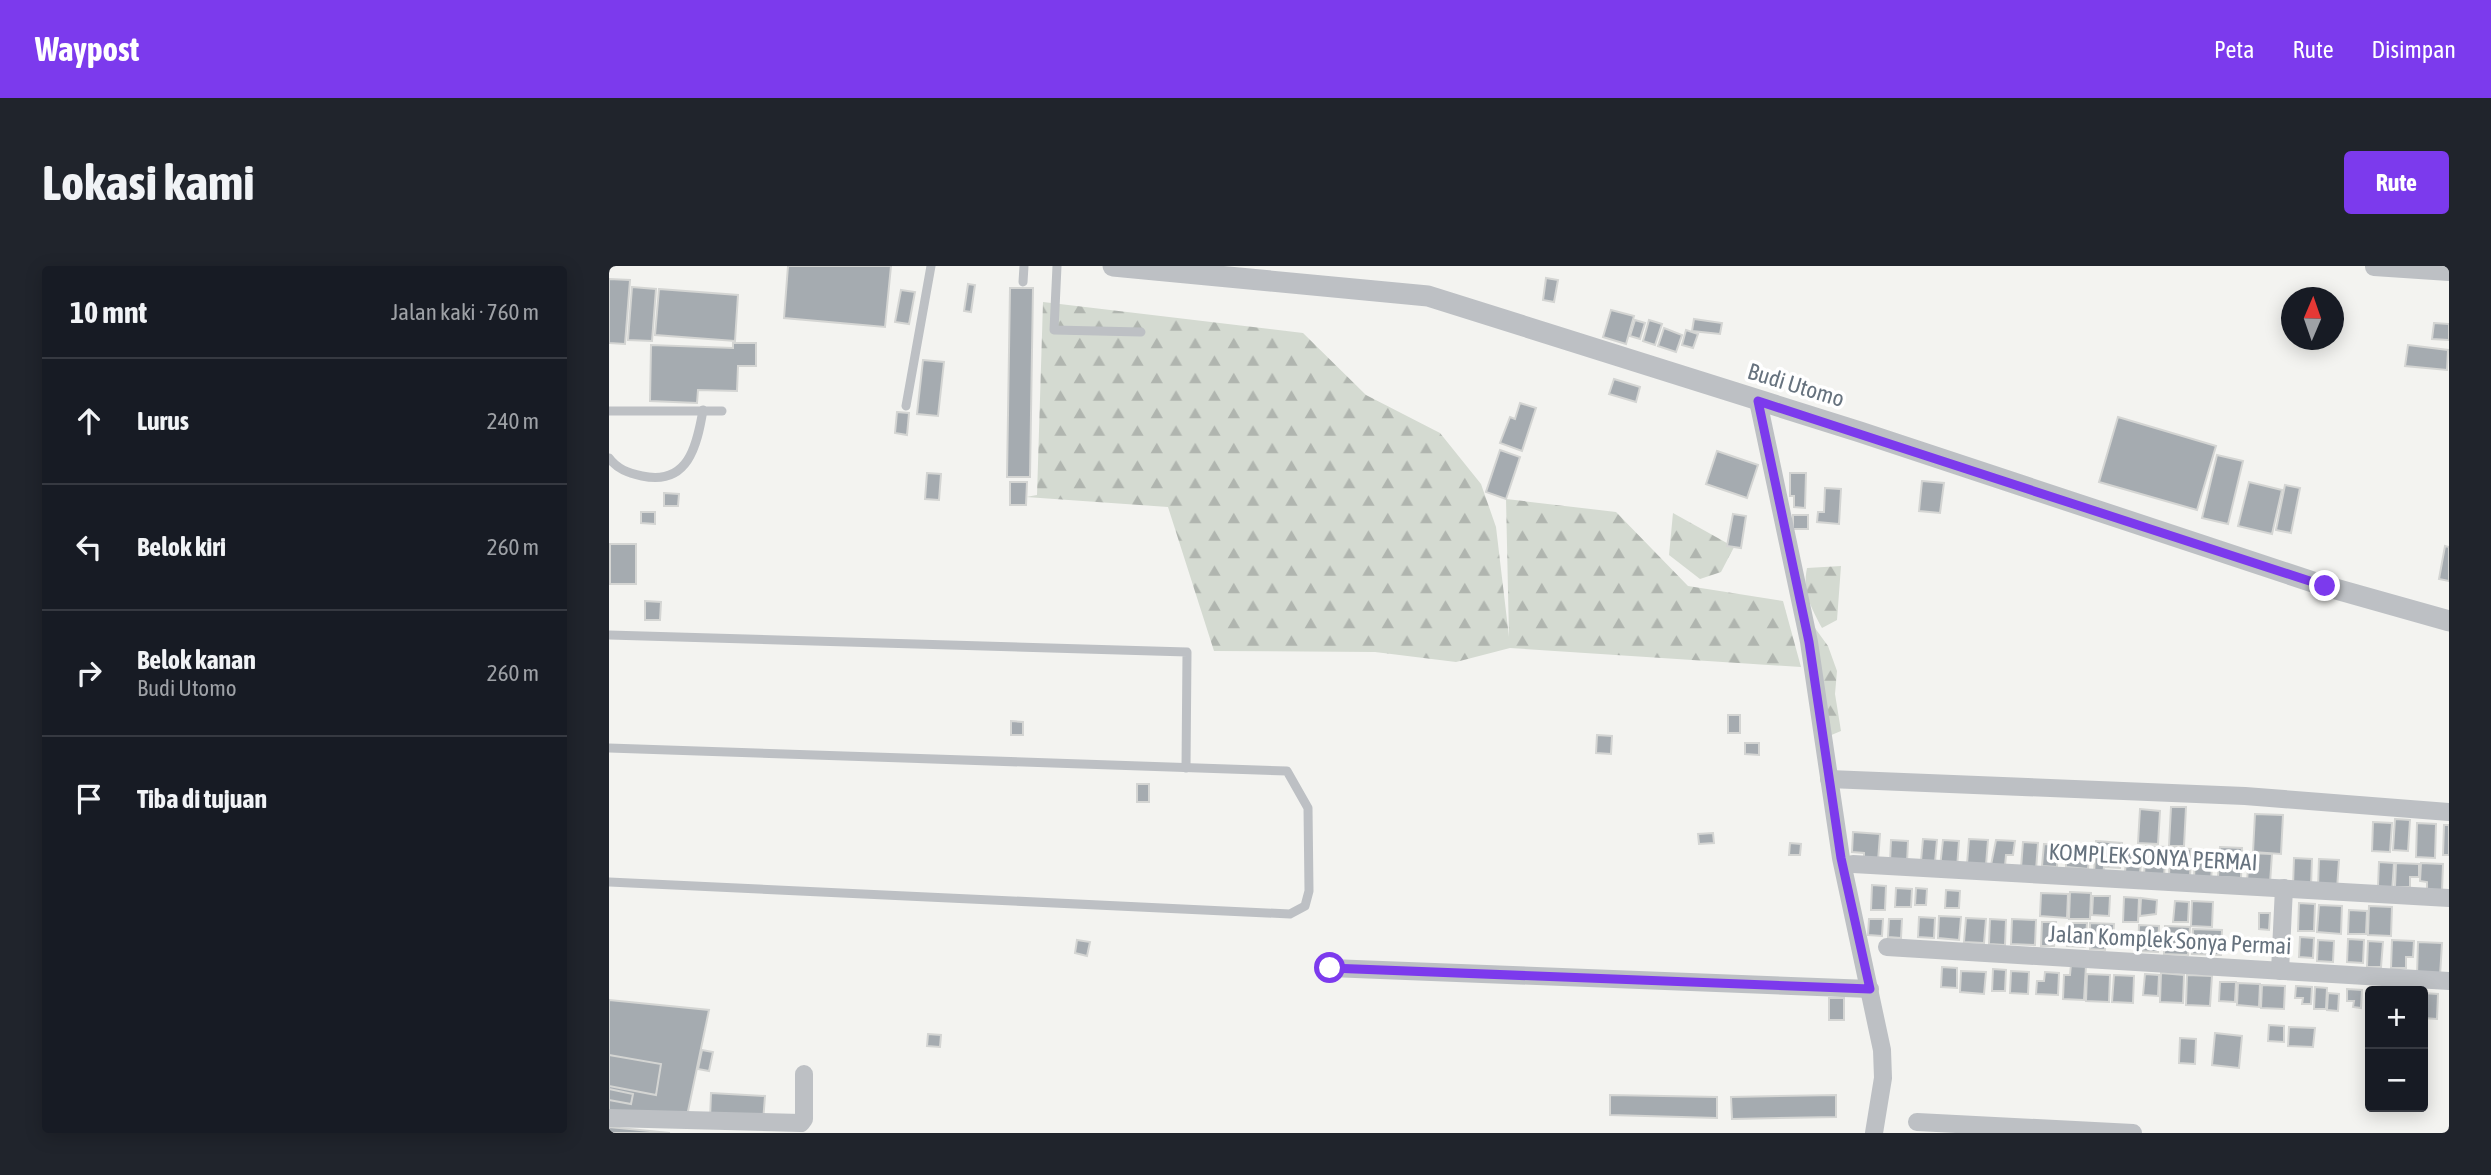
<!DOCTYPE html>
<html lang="id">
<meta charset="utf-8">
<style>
:root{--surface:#171b24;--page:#20242c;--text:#f1f3f6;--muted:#9ea1a6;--line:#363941;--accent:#7c3aed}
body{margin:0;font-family:"Asap Condensed",sans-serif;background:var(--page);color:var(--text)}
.controls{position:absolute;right:21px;bottom:21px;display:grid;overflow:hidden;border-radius:7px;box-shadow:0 4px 18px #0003}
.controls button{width:63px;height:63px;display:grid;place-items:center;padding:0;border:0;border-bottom:2px solid var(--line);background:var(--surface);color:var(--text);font:35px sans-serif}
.compass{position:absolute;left:1672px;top:21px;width:63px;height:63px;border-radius:50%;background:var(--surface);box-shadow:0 4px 18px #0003;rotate:2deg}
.stop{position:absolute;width:21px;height:21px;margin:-16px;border:5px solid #7c3aed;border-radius:50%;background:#fff}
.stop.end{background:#7c3aed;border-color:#fff;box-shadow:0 2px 7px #0008}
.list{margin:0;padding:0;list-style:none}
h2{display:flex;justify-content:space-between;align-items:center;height:91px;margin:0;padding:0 28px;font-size:30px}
h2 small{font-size:23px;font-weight:400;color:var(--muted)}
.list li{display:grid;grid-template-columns:46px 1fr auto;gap:21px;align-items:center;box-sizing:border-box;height:126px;padding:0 28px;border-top:2px solid var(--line)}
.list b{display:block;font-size:26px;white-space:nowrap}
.list p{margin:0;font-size:23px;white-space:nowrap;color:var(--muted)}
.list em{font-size:23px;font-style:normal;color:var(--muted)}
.icon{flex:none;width:38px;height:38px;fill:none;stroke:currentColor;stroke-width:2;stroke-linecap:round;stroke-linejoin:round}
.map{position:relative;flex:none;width:1840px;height:867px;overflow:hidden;border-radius:7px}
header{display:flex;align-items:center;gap:42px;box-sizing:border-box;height:98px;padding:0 35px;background:var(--accent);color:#fff}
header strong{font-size:33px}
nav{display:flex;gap:38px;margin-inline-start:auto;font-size:24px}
.intro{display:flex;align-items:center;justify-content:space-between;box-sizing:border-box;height:168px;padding:0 42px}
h1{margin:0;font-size:49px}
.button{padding:18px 32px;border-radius:7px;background:var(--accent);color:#fff;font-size:24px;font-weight:700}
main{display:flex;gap:42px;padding:0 42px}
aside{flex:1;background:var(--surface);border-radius:7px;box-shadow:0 4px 18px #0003}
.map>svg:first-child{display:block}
.forest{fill:url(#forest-firs)}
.building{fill:#a5abb0;stroke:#d4d5d3;stroke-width:2}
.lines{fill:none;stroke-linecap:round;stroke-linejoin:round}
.service{stroke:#bdc0c4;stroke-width:9}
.minor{stroke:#bdc0c4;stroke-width:18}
.tertiary{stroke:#bdc0c4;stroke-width:21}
.route{stroke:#7c3aed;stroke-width:9}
.labels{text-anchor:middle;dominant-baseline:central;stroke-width:7;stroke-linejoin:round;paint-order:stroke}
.street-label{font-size:23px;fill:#66727e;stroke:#fff}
</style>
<header>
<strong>Waypost</strong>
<nav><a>Peta</a><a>Rute</a><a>Disimpan</a></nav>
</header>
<div class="intro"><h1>Lokasi kami</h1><a class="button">Rute</a></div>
<main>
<aside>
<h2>10 mnt<small>Jalan kaki · 760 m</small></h2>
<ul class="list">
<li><svg class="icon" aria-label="ahead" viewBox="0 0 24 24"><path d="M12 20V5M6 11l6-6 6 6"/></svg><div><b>Lurus</b></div><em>240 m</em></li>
<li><svg class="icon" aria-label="left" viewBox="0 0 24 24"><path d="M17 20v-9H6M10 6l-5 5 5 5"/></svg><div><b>Belok kiri</b></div><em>260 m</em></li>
<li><svg class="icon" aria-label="right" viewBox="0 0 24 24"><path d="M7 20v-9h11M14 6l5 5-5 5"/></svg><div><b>Belok kanan</b><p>Budi Utomo</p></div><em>260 m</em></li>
<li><svg class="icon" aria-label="arrive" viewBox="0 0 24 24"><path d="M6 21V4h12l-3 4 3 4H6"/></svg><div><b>Tiba di tujuan</b></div></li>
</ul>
</aside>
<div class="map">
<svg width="1840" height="867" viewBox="0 0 1840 867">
<defs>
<pattern id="forest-firs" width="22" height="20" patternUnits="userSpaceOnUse" patternTransform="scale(1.75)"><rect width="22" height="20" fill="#d4dad1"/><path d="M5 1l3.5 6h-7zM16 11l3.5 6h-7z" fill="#b0b5af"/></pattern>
</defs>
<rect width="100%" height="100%" fill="#f3f3f0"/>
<g class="forest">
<polygon points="434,36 694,67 757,129 831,167 872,218 887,261 900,371 897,233 1007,246 1079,320 1174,335 1192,401 901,382 847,396 766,386 605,385 559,241 417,231 428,229"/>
<polygon points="1064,247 1125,281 1112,306 1091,313 1060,289"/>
<path d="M1232 300 1228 354 1213 362C1202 341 1193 326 1198 302Z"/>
<polygon points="1203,358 1219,380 1228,405 1226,428 1232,465 1220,470"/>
</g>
<g class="building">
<polygon points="179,0 282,0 276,61 175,52"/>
<polygon points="937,12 949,14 945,36 934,34"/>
<polygon points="0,13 21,14 16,78 0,77"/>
<polygon points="359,18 366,19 362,46 355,45"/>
<polygon points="23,21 47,23 43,75 19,74"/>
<polygon points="401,22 424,22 421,211 398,211"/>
<polygon points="50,23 129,29 126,75 46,69"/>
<polygon points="292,24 306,26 300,58 286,56"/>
<polygon points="1002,44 1025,50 1017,78 994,71"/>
<polygon points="1085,53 1113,57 1111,68 1083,65"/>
<polygon points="1026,54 1036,57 1031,73 1021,70"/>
<polygon points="1040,54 1053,58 1046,79 1034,75"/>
<polygon points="1825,57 1840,58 1840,74 1823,73"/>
<polygon points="1055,62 1073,69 1067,86 1049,80"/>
<polygon points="1077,64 1089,68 1084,82 1073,79"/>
<polygon points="124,77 147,77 147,100 129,100 128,125 89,124 88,137 41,135 42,79 124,82"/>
<polygon points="1799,79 1839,84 1838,104 1796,100"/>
<polygon points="314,94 335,96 329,150 308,148"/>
<polygon points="1005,113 1031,121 1027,136 1000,128"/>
<polygon points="911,137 927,142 913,185 891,177 901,151 906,153"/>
<polygon points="288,146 300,147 298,169 286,167"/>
<polygon points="1509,151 1607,180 1588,244 1490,216"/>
<polygon points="891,184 911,191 897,233 877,226"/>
<polygon points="1108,185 1149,199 1138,232 1097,218"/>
<polygon points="1608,189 1634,195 1619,258 1593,252"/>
<polygon points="318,207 332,208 330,234 316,233"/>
<polygon points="1181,207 1197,207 1196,242 1185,241 1185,230 1181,230"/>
<polygon points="1313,215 1335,217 1331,247 1310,245"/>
<polygon points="401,216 418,216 417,239 401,239"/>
<polygon points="1640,216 1673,224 1663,268 1629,260"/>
<polygon points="1676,219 1691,222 1682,267 1667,264"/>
<polygon points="1216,222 1232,223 1230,258 1208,256 1209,246 1215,246"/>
<polygon points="55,227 70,228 69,240 55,240"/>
<polygon points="32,246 46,246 46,258 32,257"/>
<polygon points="1124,248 1137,250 1132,282 1118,280"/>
<rect x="1184" y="249" width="15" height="14"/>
<rect x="1" y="278" width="26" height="40"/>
<polygon points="1836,280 1840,281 1840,315 1830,313"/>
<polygon points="36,335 52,336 51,354 36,354"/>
<rect x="1119" y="449" width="12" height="18"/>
<polygon points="402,455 414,456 414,469 402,469"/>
<polygon points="988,469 1003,470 1002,488 987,487"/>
<polygon points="1136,477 1150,477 1150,489 1136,488"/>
<rect x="528" y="518" width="12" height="18"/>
<polygon points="1562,541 1577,541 1575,580 1560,580"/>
<polygon points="1531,543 1551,545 1549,578 1529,577"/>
<polygon points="1646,548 1674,549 1672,588 1644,586"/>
<polygon points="1786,553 1801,554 1799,585 1784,584"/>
<polygon points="1764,556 1783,557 1781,586 1763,585"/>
<polygon points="1808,557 1827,558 1826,592 1807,591"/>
<polygon points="1835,559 1840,559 1840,589 1834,589"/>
<polygon points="1244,566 1271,568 1269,595 1255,594 1255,587 1243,586"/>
<polygon points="1104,567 1105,577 1090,578 1089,568"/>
<polygon points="1314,573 1328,574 1326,596 1312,595"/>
<polygon points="1360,573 1379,574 1377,599 1358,598"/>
<polygon points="1282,574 1299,575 1298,597 1281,596"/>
<polygon points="1334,574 1350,575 1348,602 1331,601"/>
<polygon points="1387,574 1406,575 1404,589 1397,589 1396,600 1382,599"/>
<polygon points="1487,575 1513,577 1511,602 1495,601 1494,609 1485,608"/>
<polygon points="1414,576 1429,577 1427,604 1412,602"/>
<polygon points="1181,577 1192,578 1191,589 1180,589"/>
<polygon points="1435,578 1449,579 1448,601 1433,600"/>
<polygon points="1458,578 1481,580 1479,603 1457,601"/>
<polygon points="1537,580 1557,581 1555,611 1535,609"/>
<polygon points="1611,581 1633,582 1632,612 1609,611"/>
<polygon points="1518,582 1533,583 1531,608 1516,606"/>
<polygon points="1561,582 1582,583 1581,613 1560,612"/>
<polygon points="1586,586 1604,586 1602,615 1585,614"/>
<polygon points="1640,587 1663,588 1661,617 1638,616"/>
<polygon points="1685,592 1703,593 1702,621 1684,620"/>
<polygon points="1710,593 1730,594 1728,623 1709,622"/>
<polygon points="1770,596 1785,597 1783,626 1769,620"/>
<polygon points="1787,597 1810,598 1810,611 1801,611 1801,621 1786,621"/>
<polygon points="1812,597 1834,598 1833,625 1818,624 1818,616 1811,615"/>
<polygon points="1263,619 1277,620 1276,644 1262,644"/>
<polygon points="1287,622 1303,623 1302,641 1286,641"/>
<polygon points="1307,622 1318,623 1317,639 1306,639"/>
<polygon points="1337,624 1351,625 1350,642 1336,642"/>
<polygon points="1461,626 1482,627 1481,653 1460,653"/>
<polygon points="1432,627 1459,628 1458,652 1431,650"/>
<polygon points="1484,630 1501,630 1500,650 1483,649"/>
<polygon points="1515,631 1530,632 1529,656 1514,656"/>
<polygon points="1532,632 1548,634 1547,648 1531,650"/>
<polygon points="1566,635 1580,636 1579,656 1564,656"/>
<polygon points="1583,635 1604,636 1603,661 1582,660"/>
<polygon points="1690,637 1706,638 1705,665 1689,665"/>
<polygon points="1710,639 1733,640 1732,668 1708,666"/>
<polygon points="1760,640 1783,641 1782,670 1759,669"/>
<polygon points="1740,644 1758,645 1757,668 1739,668"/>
<polygon points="1650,647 1661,647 1660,664 1650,663"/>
<polygon points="1330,650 1352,651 1350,674 1329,672"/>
<polygon points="1310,651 1326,652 1325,672 1309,671"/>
<polygon points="1357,652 1377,653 1375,677 1355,676"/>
<polygon points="1260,653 1274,653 1273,670 1259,669"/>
<polygon points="1280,653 1293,653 1292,672 1279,671"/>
<polygon points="1381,653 1397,654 1396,679 1380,678"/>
<polygon points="1403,653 1427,654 1426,679 1402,678"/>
<polygon points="1433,656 1447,656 1445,680 1432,680"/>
<polygon points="1459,657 1478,657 1476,681 1458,680"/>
<polygon points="1481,657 1505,658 1504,673 1497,673 1496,684 1481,683"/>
<polygon points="1530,659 1550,660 1549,686 1529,685"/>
<polygon points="1556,660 1581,661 1579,689 1555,688"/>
<polygon points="1584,663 1613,664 1612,689 1583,688"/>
<polygon points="1691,671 1705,672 1704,692 1690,691"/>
<polygon points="1739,673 1755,674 1754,697 1738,696"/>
<polygon points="468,674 481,676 478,690 466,687"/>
<polygon points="1709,674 1725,675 1724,696 1708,695"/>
<polygon points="1783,674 1805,675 1804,691 1797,691 1797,702 1782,702"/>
<polygon points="1759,675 1774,676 1772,701 1758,701"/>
<polygon points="1809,676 1833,677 1831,710 1808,709"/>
<polygon points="1462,698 1477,699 1475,734 1454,733 1455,709 1461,709"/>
<polygon points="1333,701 1348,702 1348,722 1332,721"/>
<polygon points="1384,703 1397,704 1396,725 1383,725"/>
<polygon points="1352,705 1377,706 1375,728 1351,726"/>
<polygon points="1402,705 1420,706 1419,728 1401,727"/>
<polygon points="1436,706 1450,707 1449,729 1427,728 1428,715 1435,715"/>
<polygon points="1552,707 1575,709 1574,737 1551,736"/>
<polygon points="1478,708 1501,709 1500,736 1477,735"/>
<polygon points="1536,708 1550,709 1549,730 1534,729"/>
<polygon points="1505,709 1525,710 1524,737 1503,736"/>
<polygon points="1578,709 1603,710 1601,740 1577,739"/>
<polygon points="1611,716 1627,716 1626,736 1610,735"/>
<polygon points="1629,717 1651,718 1650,741 1628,739"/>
<polygon points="1653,719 1676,720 1675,743 1652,742"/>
<polygon points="1687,720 1703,721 1702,738 1693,738 1694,732 1686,732"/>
<polygon points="1706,721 1718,722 1717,743 1705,743"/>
<polygon points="1738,723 1753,724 1752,742 1744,741 1745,735 1738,735"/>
<polygon points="1719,727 1730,728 1729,745 1718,744"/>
<polygon points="1814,727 1829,728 1828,753 1814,752"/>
<rect x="1220" y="732" width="15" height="22"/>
<polygon points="0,734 100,744 78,850 0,850"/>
<polygon points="1660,759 1675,760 1675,776 1659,775"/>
<polygon points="1680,761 1706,762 1704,781 1679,780"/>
<polygon points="1606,767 1633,770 1630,802 1603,799"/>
<polygon points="319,768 332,769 331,781 318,780"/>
<polygon points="1571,772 1587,773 1586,798 1570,797"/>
<polygon points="93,784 104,786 100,805 89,803"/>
<polygon points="0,789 52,798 47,829 0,820"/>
<polygon points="0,823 24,828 22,838 0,834"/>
<polygon points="102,827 156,830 154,856 101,853"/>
<polygon points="1001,829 1108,831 1108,852 1001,849"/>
<polygon points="1227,829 1227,851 1123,853 1122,831"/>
<polygon points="0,861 61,867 0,867"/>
</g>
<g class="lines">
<g class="service">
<polyline points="448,0 445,64 532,66"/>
<polyline points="414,16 415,0"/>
<polyline points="297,140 322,0"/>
<polyline points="0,145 113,145"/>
<path d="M0 192C8 203 19 207 33 210 79 220 88 180 94 144"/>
<polyline points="0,369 578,386 577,502"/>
<polyline points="0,482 678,505 699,542 700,625 696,640 681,648 0,616"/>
</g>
<g class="minor">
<polyline points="1765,1 1840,6"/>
<polyline points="1149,135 1200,376 1232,592 1273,784 1274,812 1265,867"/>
<polyline points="1220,513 1636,530 1840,546"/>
<polyline points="1244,598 1840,632"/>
<polyline points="1278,681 1840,715"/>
<polyline points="721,702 1261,723"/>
<polyline points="1671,705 1675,622"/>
<polyline points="0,852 192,857 195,853 195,808"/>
<polyline points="1308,856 1524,867"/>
</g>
<polyline class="tertiary" points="504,0 819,30 1251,166 1716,320 1840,355"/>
</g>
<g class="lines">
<polyline class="route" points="721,702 1261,723 1232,592 1200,376 1149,135 1716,320"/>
</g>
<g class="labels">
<g class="street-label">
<text transform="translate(1187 119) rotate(17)">Budi Utomo</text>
<text transform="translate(1544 591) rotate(3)">KOMPLEK SONYA PERMAI</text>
<text transform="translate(1561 674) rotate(3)">Jalan Komplek Sonya Permai</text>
</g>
</g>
</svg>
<div class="controls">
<button>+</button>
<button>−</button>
</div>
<svg class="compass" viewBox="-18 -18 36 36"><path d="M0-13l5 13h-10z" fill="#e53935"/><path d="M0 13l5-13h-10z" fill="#9ea1a6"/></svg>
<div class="stop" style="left:721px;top:702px"></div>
<div class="stop end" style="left:1716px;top:320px"></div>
</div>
</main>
